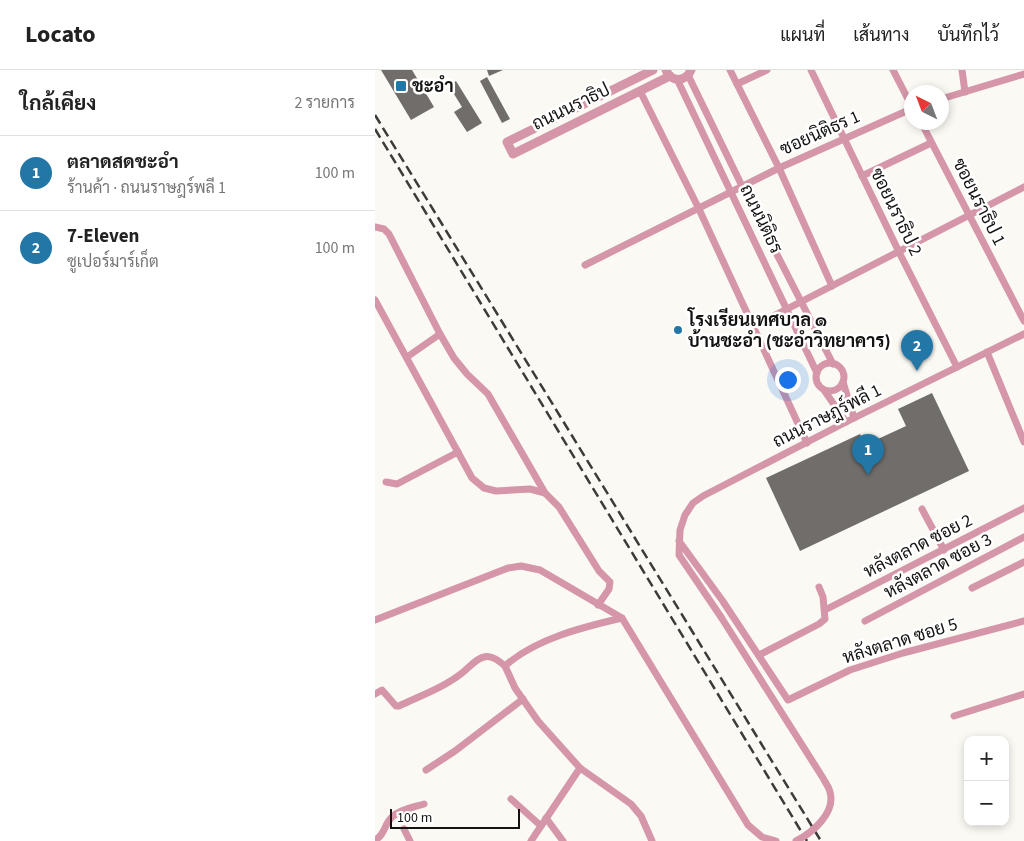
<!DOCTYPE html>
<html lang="th">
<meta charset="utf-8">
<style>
:root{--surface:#fff;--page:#f2f2f2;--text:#222;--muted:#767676;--line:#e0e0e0;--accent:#2377a7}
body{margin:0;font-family:"Source Sans 3",Sarabun,sans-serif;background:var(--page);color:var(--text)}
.controls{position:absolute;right:15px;bottom:15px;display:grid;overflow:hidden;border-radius:10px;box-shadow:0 2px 8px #0003}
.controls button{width:45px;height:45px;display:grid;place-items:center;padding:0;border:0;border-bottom:1px solid var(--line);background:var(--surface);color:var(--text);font:25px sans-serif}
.compass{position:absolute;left:529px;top:15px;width:45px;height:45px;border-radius:50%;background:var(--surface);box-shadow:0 2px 8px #0003;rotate:318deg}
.scale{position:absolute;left:15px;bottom:12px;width:130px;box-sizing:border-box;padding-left:5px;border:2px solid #141312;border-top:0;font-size:14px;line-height:18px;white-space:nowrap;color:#141312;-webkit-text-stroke:4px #fff;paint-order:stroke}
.you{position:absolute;left:412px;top:309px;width:18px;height:18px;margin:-12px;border:4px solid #fff;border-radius:50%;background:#1a73e8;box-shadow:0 0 0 8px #1a73e833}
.badge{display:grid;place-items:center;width:32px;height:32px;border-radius:50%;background:var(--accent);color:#fff;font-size:16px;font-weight:700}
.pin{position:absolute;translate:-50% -41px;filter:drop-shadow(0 1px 2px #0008)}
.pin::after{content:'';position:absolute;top:26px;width:18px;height:15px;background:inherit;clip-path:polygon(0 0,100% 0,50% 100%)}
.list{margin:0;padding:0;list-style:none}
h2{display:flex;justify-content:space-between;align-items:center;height:65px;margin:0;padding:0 20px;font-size:21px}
h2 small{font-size:16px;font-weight:400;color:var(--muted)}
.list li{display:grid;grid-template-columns:32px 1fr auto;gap:15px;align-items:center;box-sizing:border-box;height:75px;padding:0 20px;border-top:1px solid var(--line)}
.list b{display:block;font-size:19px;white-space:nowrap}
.list p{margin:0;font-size:16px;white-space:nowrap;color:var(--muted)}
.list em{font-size:16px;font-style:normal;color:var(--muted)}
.map{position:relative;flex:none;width:649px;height:771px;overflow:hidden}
header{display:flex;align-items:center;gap:30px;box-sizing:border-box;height:70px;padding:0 25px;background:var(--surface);border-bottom:1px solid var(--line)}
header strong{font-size:24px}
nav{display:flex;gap:28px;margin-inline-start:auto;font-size:18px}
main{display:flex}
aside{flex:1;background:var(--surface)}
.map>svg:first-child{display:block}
.building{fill:#716d6a}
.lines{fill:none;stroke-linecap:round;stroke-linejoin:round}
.minor{stroke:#d496a8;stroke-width:7}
.tertiary{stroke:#d496a8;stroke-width:9}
.rail{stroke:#3d3b3a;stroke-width:2.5;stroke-dasharray:10 5;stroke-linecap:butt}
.minor-bridge{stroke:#d496a8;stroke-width:7}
.poi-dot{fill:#2377a7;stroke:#fff;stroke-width:2}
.labels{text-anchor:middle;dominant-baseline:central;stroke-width:5;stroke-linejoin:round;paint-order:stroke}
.poi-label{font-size:18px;font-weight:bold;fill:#141312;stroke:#fff;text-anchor:start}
.street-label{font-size:18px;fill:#141312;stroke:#fff}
</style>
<header>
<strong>Locato</strong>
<nav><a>แผนที่</a><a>เส้นทาง</a><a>บันทึกไว้</a></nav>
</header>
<main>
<aside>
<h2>ใกล้เคียง<small>2 รายการ</small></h2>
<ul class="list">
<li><span class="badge">1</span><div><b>ตลาดสดชะอำ</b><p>ร้านค้า · ถนนราษฎร์พลี 1</p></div><em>100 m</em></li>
<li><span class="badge">2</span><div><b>7-Eleven</b><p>ซูเปอร์มาร์เก็ต</p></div><em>100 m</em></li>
</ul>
</aside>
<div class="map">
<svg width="649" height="771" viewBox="0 0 649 771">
<rect width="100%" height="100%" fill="#fbf9f4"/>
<g class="building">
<polygon points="6,0 37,0 59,37 36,50"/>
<polygon points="112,0 128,0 114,6"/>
<polygon points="112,7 135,49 127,53 105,11"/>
<polygon points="81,11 107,53 92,62 79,42 87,37 74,16"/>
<polygon points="557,323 594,401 425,481 391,408 485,364 490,375 531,356 523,339"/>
</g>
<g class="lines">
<g class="minor">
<polyline points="355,0 404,98 457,216"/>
<polyline points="436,0 524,182 582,297"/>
<polyline points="518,0 536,35"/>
<polyline points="587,0 590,22"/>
<polyline points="313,5 367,116 458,294"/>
<polyline points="302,9 442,303"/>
<polyline points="362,14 392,0"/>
<polyline points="265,21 323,137 432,373"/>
<polyline points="566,29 649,4"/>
<polyline points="546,52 649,251"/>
<polyline points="487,106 556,73"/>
<polyline points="0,157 9,159 14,164 65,264"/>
<polyline points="210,195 404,98 536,39"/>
<polyline points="0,230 97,408 109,418 121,421 155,419 170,423 184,437 224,501 235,512 234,519 223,535"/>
<polyline points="377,257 649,117"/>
<polyline points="612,282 649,372"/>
<polyline points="32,287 65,264 79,288 92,304 113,324 170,423"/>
<circle cx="455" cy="307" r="14"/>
<polyline points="468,312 479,348"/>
<polyline points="449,320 471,352"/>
<polyline points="11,412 22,414 83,382"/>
<polyline points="547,439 569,480"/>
<polyline points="304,471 347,530 413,630 475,600 528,583 649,551"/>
<polyline points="597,518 649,492"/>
<polyline points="450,540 649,438"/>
<polyline points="346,547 304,485 305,460 310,445 318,433 328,426 471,352 649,264"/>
<path d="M247 548C208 557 160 569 130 596L140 618 163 651 205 698 256 734 266 746 277 771"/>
<polyline points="0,550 133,498 146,496 165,500 247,548 373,755 387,767 401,771"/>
<polyline points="490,551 649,467"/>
<polyline points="384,585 444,554 450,549 448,527 444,517"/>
<path d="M0 624 7 620 21 636H24C45 626 68 618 87 603 94 598 100 589 109 587 117 585 124 591 130 596"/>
<polyline points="579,646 649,624"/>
<polyline points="51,700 80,681 148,629"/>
<polyline points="136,729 166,756"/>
<polyline points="171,748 188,771"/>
<polyline points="29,759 35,771"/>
<path d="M0 770C10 765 9 755 16 748 23 740 39 737 49 734"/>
<polyline points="156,771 205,698"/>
</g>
<g class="tertiary">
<polyline points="278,0 132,72 138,84 295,6"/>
<path d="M291 0C296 13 311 12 316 0"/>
</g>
<g class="rail">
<polyline points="0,45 446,771"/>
<polyline points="0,59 432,771"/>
</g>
<path class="minor-bridge" d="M346 547 448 708C450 712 454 717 455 722 461 743 437 763 421 771"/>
</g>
<g class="poi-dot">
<rect x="20" y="10" width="12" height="12" rx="2.5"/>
<circle cx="303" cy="260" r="5"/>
</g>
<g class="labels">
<g class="poi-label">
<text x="37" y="16">ชะอำ</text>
<text x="313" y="250">โรงเรียนเทศบาล ๑<tspan x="313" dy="21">บ้านชะอำ (ชะอำวิทยาคาร)</tspan></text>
</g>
<g class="street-label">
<text transform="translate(196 37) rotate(-26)">ถนนนราธิป</text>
<text transform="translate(445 63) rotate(-24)">ซอยนิติธร 1</text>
<text transform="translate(604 132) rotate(63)">ซอยนราธิป 1</text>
<text transform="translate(521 142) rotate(64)">ซอยนราธิป 2</text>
<text transform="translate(386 149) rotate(64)">ถนนนิติธร</text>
<text transform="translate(452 346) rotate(-27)">ถนนราษฎร์พลี 1</text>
<text transform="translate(543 476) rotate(-27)">หลังตลาด ซอย 2</text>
<text transform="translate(563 496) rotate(-28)">หลังตลาด ซอย 3</text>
<text transform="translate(525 571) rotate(-17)">หลังตลาด ซอย 5</text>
</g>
</g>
</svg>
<div class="controls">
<button>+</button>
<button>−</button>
</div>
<svg class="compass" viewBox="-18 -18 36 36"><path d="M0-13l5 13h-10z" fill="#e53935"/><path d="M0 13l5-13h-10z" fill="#767676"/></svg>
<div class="scale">100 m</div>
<div class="you"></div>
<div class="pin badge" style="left:493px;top:405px">1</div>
<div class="pin badge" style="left:542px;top:301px">2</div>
</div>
</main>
